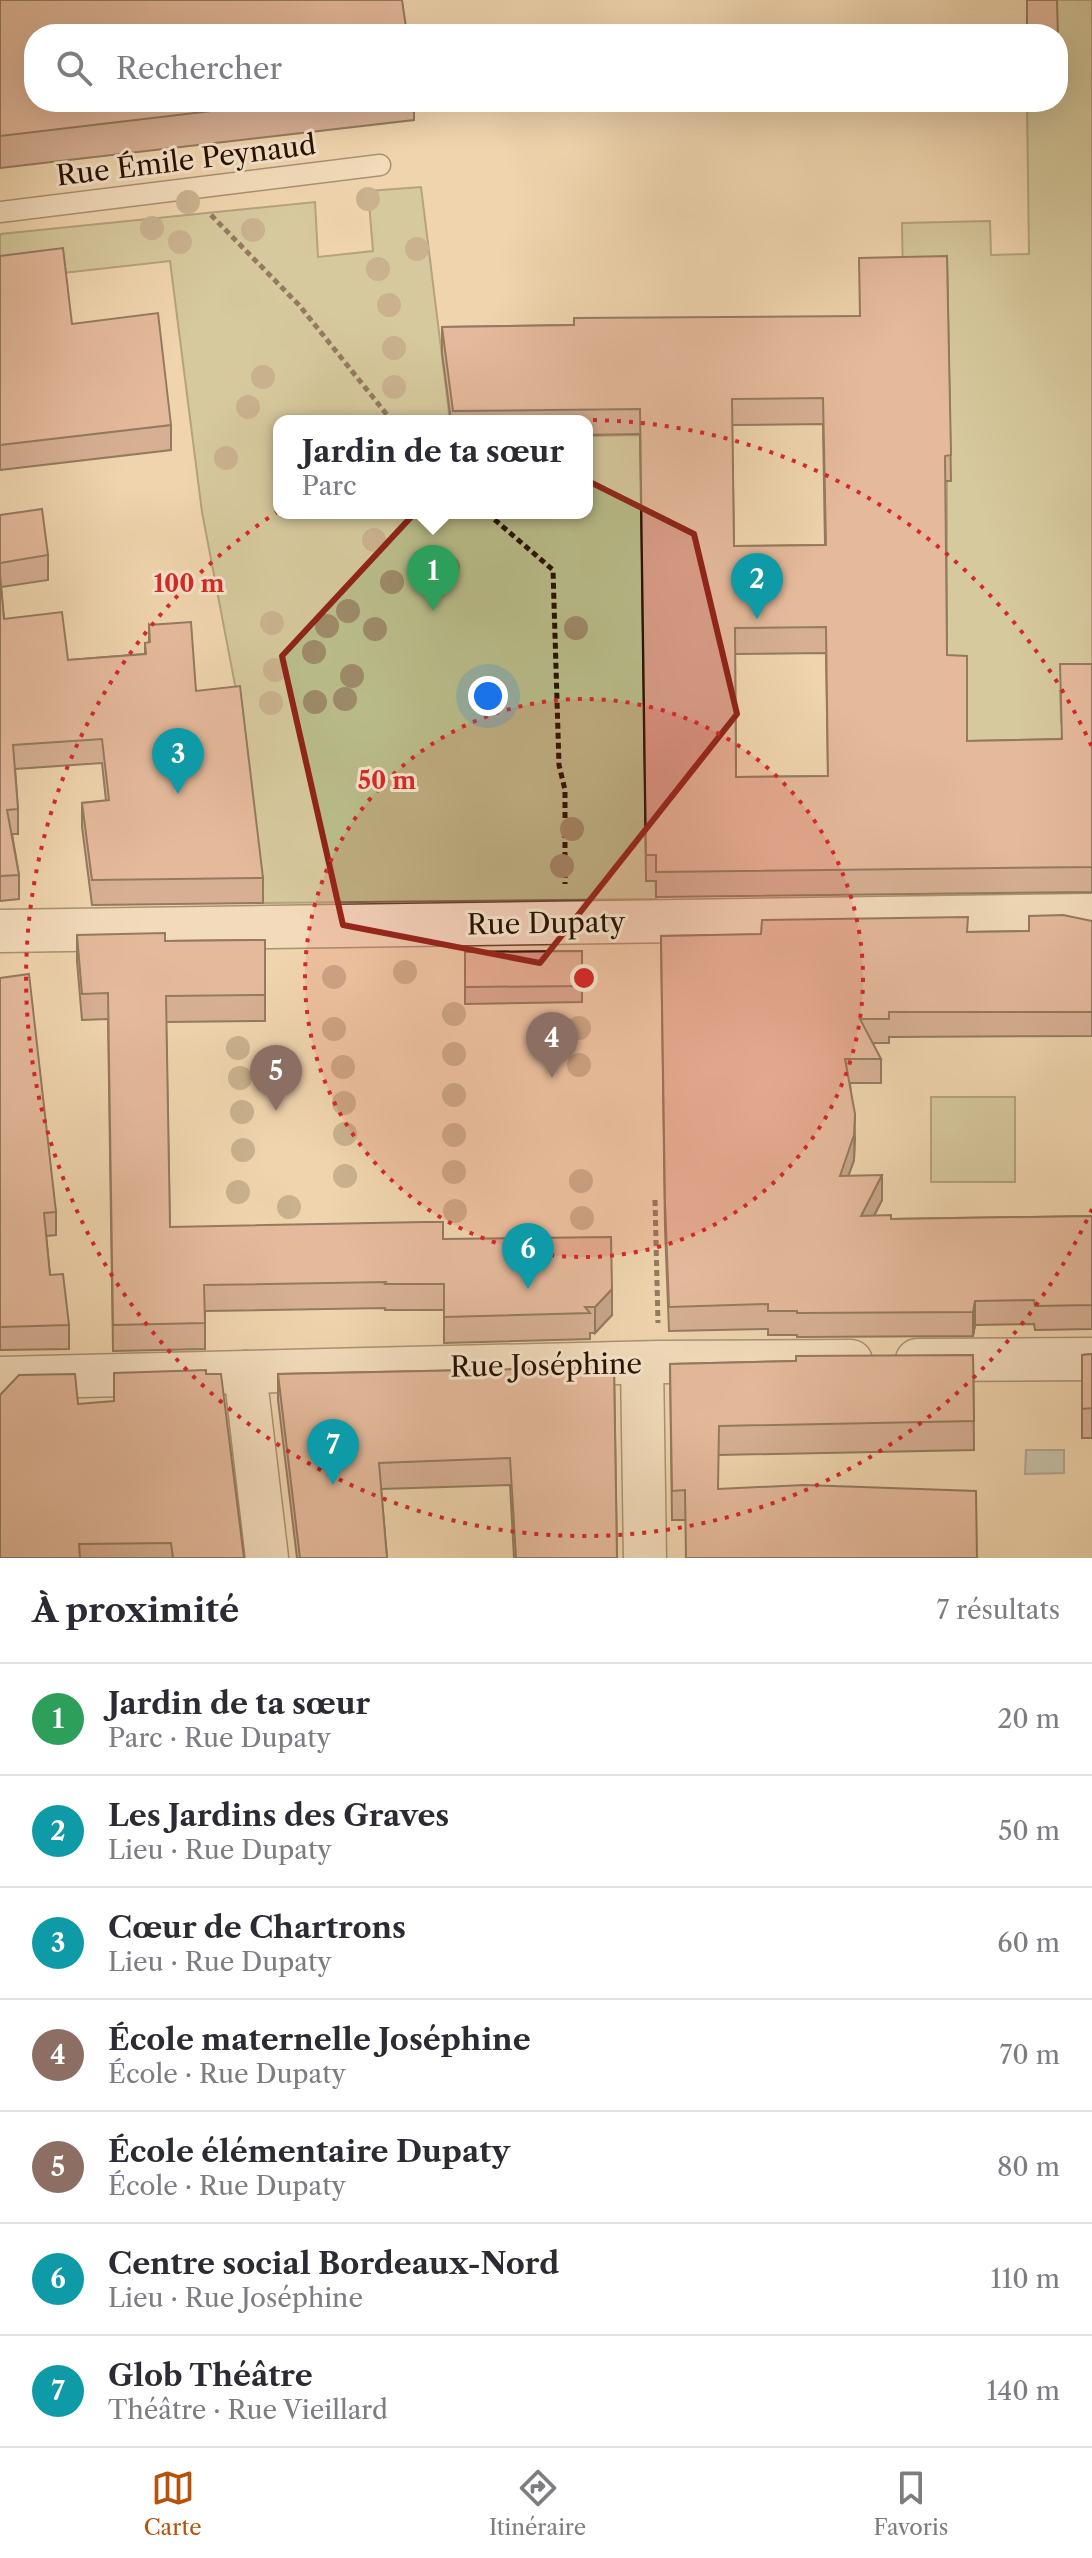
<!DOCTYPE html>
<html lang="fr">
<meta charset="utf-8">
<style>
:root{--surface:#fff;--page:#f7f7f7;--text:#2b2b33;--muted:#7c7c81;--line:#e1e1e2;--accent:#b45309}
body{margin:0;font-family:"Libre Caslon Text",serif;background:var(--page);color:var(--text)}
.you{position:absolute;left:488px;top:696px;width:28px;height:28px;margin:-20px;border:6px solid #fff;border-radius:50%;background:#1a73e8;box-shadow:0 0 0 12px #1a73e833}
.badge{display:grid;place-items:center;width:52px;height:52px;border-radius:50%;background:var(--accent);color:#fff;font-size:26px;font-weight:700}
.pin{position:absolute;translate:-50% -66px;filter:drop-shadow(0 2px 4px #0008)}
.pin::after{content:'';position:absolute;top:42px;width:28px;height:24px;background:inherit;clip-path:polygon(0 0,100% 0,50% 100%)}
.popup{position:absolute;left:273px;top:415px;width:320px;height:104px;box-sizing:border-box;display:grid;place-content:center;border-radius:16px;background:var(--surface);filter:drop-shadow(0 2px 6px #0005);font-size:26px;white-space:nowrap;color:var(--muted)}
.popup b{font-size:30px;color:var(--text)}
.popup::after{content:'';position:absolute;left:50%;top:100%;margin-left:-16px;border:16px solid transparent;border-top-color:var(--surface)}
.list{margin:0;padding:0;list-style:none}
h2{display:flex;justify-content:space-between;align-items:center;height:104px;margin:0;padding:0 32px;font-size:34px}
h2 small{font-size:26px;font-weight:400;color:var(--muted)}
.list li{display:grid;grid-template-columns:52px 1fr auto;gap:24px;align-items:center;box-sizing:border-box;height:112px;padding:0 32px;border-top:2px solid var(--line)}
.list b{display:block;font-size:30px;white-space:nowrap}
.list p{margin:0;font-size:26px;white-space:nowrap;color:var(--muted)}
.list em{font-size:26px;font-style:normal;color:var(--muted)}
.icon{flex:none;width:44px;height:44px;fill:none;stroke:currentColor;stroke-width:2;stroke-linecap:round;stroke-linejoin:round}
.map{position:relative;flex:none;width:1092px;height:1558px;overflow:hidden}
.search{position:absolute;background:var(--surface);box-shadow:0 8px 32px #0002;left:24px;right:24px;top:24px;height:88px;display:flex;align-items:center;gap:20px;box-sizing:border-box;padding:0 28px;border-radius:32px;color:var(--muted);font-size:30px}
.sheet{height:888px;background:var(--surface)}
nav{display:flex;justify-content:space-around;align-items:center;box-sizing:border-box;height:112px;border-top:2px solid var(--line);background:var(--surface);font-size:22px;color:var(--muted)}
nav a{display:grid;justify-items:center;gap:4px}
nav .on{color:var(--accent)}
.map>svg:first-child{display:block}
.green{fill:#b9bd8a;stroke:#706645;stroke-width:2}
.water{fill:#9cb7b2;stroke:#6d746b;stroke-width:2}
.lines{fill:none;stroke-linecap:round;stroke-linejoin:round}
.service-casing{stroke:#59412b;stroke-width:23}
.minor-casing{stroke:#59412b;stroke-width:45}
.path{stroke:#271000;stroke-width:5;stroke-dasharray:6 4;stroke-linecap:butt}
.service{stroke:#f5e3ca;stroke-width:20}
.minor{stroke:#f5e3ca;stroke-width:42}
.tree{fill:#9d8a68}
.wall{fill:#bb8675;stroke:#271000;stroke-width:2;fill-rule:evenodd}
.shaded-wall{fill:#986d5f;stroke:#271000;stroke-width:2}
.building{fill:#d99c88;stroke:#271000;stroke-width:2;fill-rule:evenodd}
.marked{fill:none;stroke:#8f2418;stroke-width:6;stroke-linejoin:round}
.ring{fill:none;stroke:#d62828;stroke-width:4;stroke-dasharray:4 8}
.labels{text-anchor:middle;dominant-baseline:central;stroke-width:6;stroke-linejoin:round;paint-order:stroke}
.street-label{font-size:28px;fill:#271000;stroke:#f5e3ca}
.centre{fill:#d62828;stroke:#f5e3ca;stroke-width:4}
.ring-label{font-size:24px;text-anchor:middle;font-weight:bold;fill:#d62828;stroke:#f5e3ca;stroke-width:6;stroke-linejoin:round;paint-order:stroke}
</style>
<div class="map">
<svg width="1092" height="1558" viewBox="0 0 1092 1558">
<rect width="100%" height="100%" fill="#efd4ad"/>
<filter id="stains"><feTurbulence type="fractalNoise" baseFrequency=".0025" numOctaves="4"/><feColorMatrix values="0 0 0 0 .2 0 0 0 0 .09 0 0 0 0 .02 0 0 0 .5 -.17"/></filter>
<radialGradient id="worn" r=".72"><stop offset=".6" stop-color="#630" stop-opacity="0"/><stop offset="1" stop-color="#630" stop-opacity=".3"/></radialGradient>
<g class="green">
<polygon points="1057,0 1092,0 1092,689 1060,691 1061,723 1092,764 947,767 947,283 903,283 902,223 990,221 991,255 1029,254 1027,102 1058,102"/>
<polygon points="421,187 450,421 279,421 279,513 587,513 587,436 640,435 656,899 263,903 240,711 202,512 170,261 0,280 0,234 315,202 318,257 373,251 368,191"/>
<rect x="931" y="1097" width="84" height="85"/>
</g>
<polygon class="water" points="1026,1450 1064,1450 1064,1473 1025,1474"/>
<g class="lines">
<g class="service-casing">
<polyline id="service" points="0,212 380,165"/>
</g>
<g class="minor-casing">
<g id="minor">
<polyline points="0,931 1092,915"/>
<polyline points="917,1360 1092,1359"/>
<polyline points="642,1363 645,1558"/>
<polyline points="245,1372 267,1558"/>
<polyline points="0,1378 659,1362 851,1361"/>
</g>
</g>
<g class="path">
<polyline points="211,215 299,305 392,421"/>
<polyline points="487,513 553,570 559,765 565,790 565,884"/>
<polyline points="655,1200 658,1323"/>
</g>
<use href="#service" class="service"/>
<use href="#minor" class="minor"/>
</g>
<g class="tree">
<circle cx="368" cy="199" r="12"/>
<circle cx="188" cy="202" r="12"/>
<circle cx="152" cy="228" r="12"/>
<circle cx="253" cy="230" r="12"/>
<circle cx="180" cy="242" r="12"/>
<circle cx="417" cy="249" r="12"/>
<circle cx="378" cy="269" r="12"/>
<circle cx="389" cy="305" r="12"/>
<circle cx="394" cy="348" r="12"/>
<circle cx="263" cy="377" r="12"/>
<circle cx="394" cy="387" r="12"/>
<circle cx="248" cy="407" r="12"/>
<circle cx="226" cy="458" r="12"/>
<circle cx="374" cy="540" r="12"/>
<circle cx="448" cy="567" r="12"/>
<circle cx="392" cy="582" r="12"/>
<circle cx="348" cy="611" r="12"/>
<circle cx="272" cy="623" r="12"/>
<circle cx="327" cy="626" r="12"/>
<circle cx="576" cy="628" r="12"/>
<circle cx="375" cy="629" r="12"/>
<circle cx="314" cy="652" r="12"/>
<circle cx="275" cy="670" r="12"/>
<circle cx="352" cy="676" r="12"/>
<circle cx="345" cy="699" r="12"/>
<circle cx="315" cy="702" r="12"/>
<circle cx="271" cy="703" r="12"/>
<circle cx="572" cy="829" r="12"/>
<circle cx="562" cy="866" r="12"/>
<circle cx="405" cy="972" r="12"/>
<circle cx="334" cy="977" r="12"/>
<circle cx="454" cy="1014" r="12"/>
<circle cx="579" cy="1028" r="12"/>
<circle cx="334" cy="1029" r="12"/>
<circle cx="238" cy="1048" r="12"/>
<circle cx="454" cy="1054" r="12"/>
<circle cx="579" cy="1065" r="12"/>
<circle cx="343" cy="1067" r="12"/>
<circle cx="240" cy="1078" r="12"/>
<circle cx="454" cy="1095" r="12"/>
<circle cx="344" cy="1103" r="12"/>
<circle cx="242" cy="1112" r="12"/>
<circle cx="345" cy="1134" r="12"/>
<circle cx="454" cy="1135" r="12"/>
<circle cx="243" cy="1150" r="12"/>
<circle cx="454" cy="1172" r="12"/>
<circle cx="345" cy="1176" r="12"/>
<circle cx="581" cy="1181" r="12"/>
<circle cx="238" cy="1192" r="12"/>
<circle cx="289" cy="1207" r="12"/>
<circle cx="455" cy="1211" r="12"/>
<circle cx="582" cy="1218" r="12"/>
</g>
<g class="wall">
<polygon points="0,0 34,102 414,102 414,120 0,168"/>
<polygon points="0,256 72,324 171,425 171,450 0,470"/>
<path d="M947 256 951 481H945L947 655 967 741 1061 739 1092 664V892L656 897V881H646L640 434 587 435V421H451L442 353V327L574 325 859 316ZM823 424 825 545 734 546 732 425ZM826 653 828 776 736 777 735 654Z"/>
<polygon points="0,515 48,555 48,580 1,587 4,619 68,660 145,654 145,643 149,643 149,625 196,691 263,878 263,903 92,905 82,827 82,803 106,801 102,763 15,769 18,809 18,834 12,834 19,875 19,899 0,901"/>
<polygon points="1092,921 1092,1036 889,1037 889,1043 872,1043 881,1059 881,1083 850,1083 855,1138 854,1160 848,1176 882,1200 874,1216 891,1219 1092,1216 1092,1329 1035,1330 1034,1324 975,1325 973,1336 797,1337 797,1335 768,1335 768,1329 669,1331 665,1228 661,936 1029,931"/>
<polygon points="77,935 165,941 265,940 265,1021 166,1022 170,1227 443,1239 612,1315 595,1333 590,1333 590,1339 444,1343 444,1310 385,1310 385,1308 205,1311 205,1349 113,1351 108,1019 82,1020 77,961"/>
<polygon points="582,951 582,1002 465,1004 465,952"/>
<polygon points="0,978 56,1212 56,1235 46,1236 50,1275 69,1325 69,1349 0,1350"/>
<polygon points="1092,1354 1092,1438 1082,1438 1082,1355"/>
<polygon points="973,1355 974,1450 719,1455 685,1520 672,1520 670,1364 796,1361"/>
<polygon points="614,1367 617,1558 514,1558 510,1485 381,1489 387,1558 297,1558 278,1400 278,1374"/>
<polygon points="78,1404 244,1558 0,1558"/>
</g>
<g class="shaded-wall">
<polygon points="855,1114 854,1160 840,1200 840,1176"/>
<polygon points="882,1175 882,1200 861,1240 861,1216"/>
<polygon points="612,1289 612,1315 595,1333 595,1307"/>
<polygon points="975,1301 975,1325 973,1336 973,1312"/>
</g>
<g class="building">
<polygon points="0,0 402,0 407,34 34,34 34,102 288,102 0,136"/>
<polygon points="1027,0 1057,0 1058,40 1058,34 1027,34"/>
<polygon points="63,248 72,324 158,313 171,425 0,445 0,256"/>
<path d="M947 256 951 455 945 456 947 655 967 656V741L1062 739 1060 664H1092V867L656 872V855H646L640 409 453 411 442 327 574 325V318L860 316 859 258ZM823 398 826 545 734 546 732 399ZM826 627 828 776 736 777 735 628Z"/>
<polygon points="42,509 48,555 0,563 0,515"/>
<polygon points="0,574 4,619 62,612 68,660 146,654 145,643 150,642 149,625 191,622 196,691 240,686 263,878 92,880 82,803 109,800 102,739 13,745 18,809 7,810 19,875 0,876"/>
<polygon points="1063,915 1092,921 1092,1012 889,1012 889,1019 860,1019 881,1059 845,1059 855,1114 854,1135 840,1176 882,1175 861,1216 891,1215 891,1219 1092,1216 1092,1305 1035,1306 1034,1300 975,1301 973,1312 797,1313 797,1311 768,1311 768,1304 669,1307 665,1203 661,936 761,934 762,920 968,917 967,932 1029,931 1029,916"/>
<polygon points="165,933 165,941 265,940 265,995 166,996 170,1227 424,1222 443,1222 443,1239 611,1237 612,1289 595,1307 585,1307 590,1313 444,1317 444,1284 385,1284 386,1282 204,1285 205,1323 113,1325 108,993 82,994 77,935"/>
<polygon points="582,951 582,986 465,987 465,952"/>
<polygon points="29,974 56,1212 44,1213 50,1275 63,1274 69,1325 0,1327 0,978"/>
<polygon points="1092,1354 1092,1408 1082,1409 1082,1355"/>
<polygon points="973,1355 974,1421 719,1426 718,1489 804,1485 976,1491 977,1558 686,1558 685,1490 672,1491 670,1364 796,1361 796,1356"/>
<polygon points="614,1367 617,1558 516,1558 510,1458 379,1463 387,1558 300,1558 278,1374"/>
<polygon points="206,1370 206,1374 221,1374 244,1558 173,1558 171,1543 79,1544 80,1558 0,1558 0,1395 19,1375 75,1374 78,1404 114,1401 114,1373"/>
</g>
<path d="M0 0H1092V1558H0ZM490 432 694 534 737 714 540 963 343 925 282 656Z" fill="#efd4ad" fill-opacity=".55" fill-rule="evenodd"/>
<path class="marked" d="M490 432 694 534 737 714 540 963 343 925 282 656Z"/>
<circle cx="584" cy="978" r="279" fill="#d62828" fill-opacity=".12"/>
<g class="ring">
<circle cx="584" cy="978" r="279"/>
<path d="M1092 1209A558 558 0 1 1 1092 747"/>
</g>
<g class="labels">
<g class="street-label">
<text transform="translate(186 160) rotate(-7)">Rue Émile Peynaud</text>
<text transform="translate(546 923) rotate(-1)">Rue Dupaty</text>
<text transform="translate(546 1365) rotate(-1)">Rue Joséphine</text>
</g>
</g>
<circle cx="584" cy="978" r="12" class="centre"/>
<g class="ring-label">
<text x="189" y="592">100 m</text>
<text x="387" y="789">50 m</text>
</g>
<rect width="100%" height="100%" filter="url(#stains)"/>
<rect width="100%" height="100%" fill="url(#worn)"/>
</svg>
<div class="you"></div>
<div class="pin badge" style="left:433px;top:611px;background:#2e9e5b">1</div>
<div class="popup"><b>Jardin de ta sœur</b>Parc</div>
<div class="pin badge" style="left:757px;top:619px;background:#0f9aa8">2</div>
<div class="pin badge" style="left:178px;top:794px;background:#0f9aa8">3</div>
<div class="pin badge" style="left:552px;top:1078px;background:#8d6e63">4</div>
<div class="pin badge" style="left:276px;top:1111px;background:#8d6e63">5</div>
<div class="pin badge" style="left:528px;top:1289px;background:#0f9aa8">6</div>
<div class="pin badge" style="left:333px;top:1485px;background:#0f9aa8">7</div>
<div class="search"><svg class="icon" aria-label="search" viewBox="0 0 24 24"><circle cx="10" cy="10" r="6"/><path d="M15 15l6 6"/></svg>Rechercher</div>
</div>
<section class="sheet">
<h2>À proximité<small>7 résultats</small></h2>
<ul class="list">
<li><span class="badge" style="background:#2e9e5b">1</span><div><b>Jardin de ta sœur</b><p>Parc · Rue Dupaty</p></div><em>20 m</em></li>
<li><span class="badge" style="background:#0f9aa8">2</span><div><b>Les Jardins des Graves</b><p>Lieu · Rue Dupaty</p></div><em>50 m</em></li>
<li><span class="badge" style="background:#0f9aa8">3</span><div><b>Cœur de Chartrons</b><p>Lieu · Rue Dupaty</p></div><em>60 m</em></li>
<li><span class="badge" style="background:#8d6e63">4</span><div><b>École maternelle Joséphine</b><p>École · Rue Dupaty</p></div><em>70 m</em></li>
<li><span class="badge" style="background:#8d6e63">5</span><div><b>École élémentaire Dupaty</b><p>École · Rue Dupaty</p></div><em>80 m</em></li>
<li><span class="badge" style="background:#0f9aa8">6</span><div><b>Centre social Bordeaux-Nord</b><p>Lieu · Rue Joséphine</p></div><em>110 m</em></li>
<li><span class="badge" style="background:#0f9aa8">7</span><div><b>Glob Théâtre</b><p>Théâtre · Rue Vieillard</p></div><em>140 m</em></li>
</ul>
</section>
<nav>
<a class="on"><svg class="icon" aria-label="map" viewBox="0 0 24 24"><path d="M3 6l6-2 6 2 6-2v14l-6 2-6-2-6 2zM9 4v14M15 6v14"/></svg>Carte</a>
<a><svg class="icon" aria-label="directions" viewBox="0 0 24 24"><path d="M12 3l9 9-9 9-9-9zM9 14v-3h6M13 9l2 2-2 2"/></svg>Itinéraire</a>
<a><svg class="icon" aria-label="saved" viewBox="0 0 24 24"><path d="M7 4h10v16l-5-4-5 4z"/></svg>Favoris</a>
</nav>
